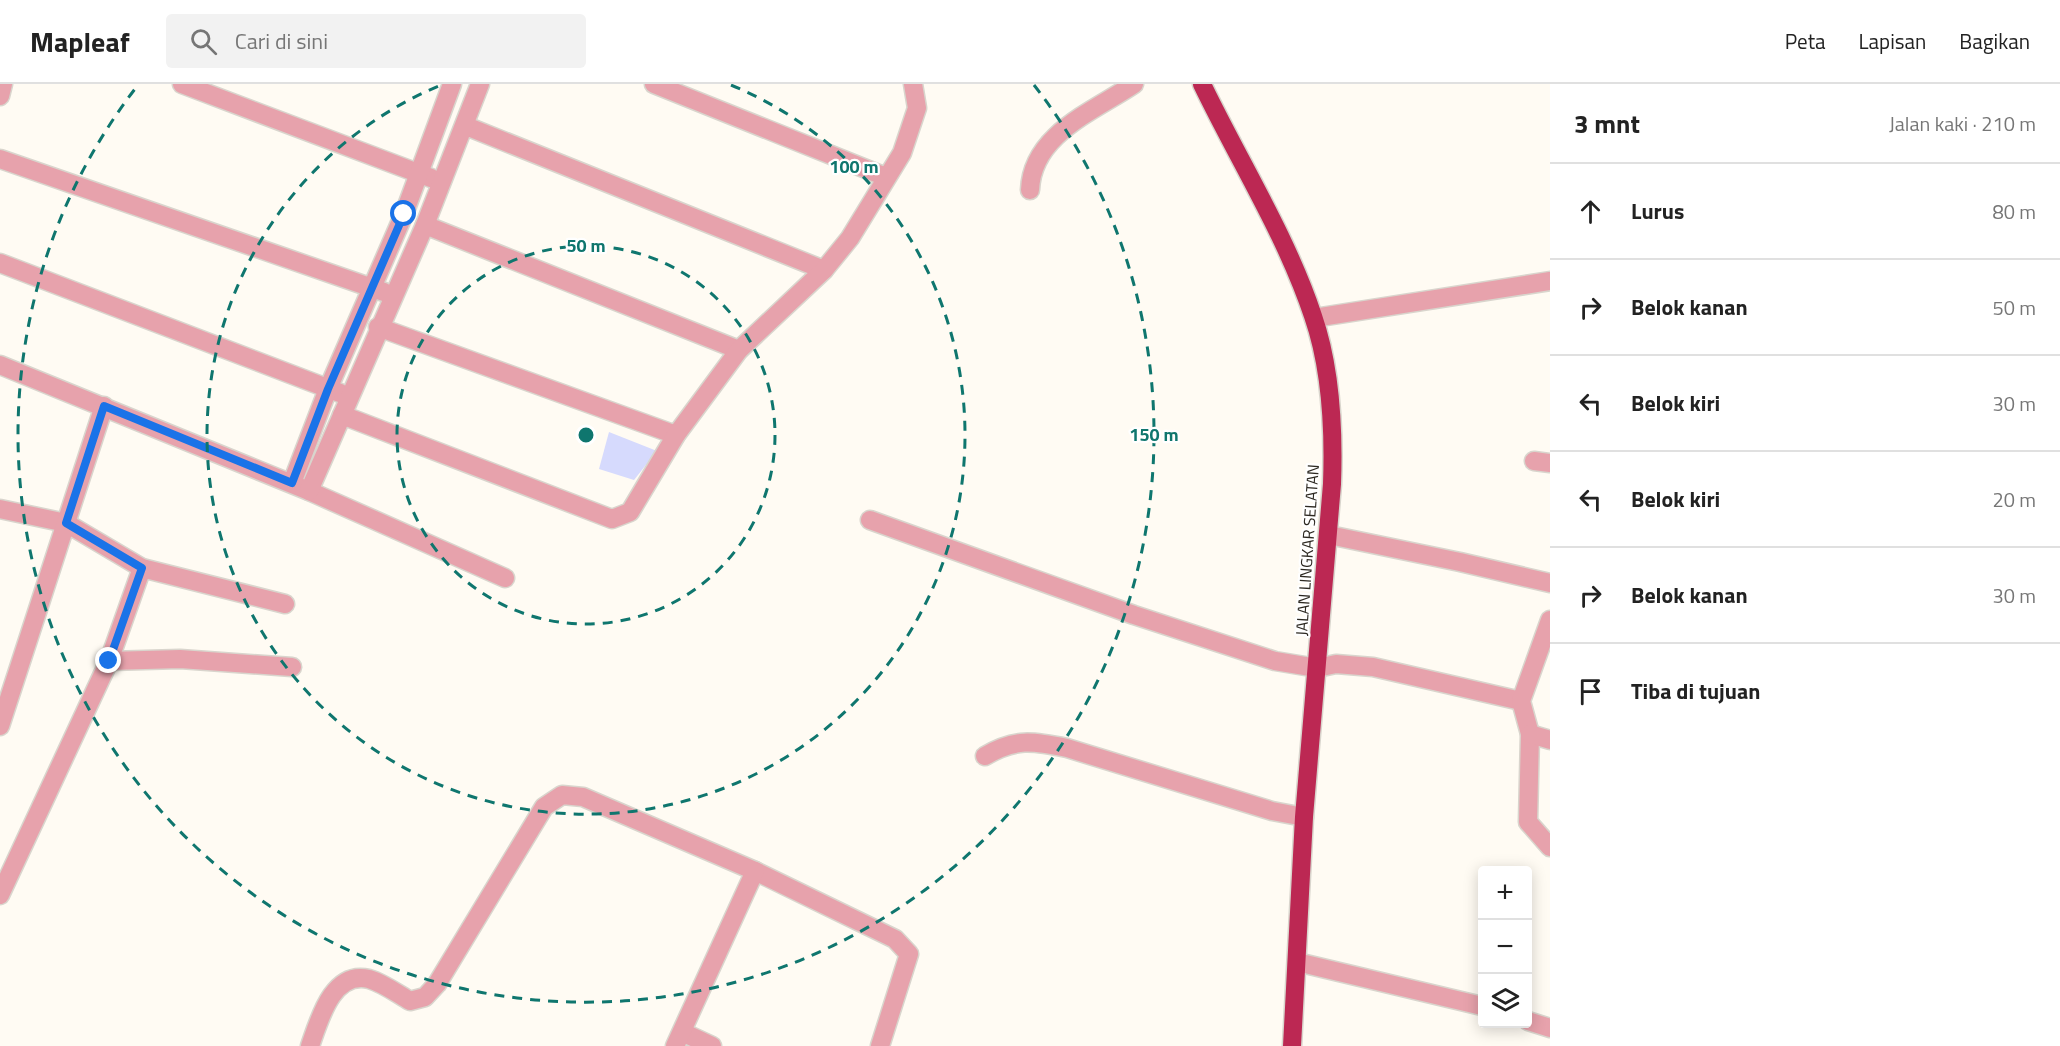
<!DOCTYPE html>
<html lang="id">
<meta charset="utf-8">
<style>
:root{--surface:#fff;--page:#f2f2f2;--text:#222;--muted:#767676;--line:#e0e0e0}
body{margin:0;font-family:"Titillium Web",sans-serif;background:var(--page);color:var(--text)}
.controls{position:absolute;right:18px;bottom:18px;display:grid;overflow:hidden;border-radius:6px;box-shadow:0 3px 15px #0003}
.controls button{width:54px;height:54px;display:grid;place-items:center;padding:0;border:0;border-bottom:2px solid var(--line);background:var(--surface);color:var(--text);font:30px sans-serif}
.stop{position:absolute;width:18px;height:18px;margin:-14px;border:4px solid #1a73e8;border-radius:50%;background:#fff}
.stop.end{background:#1a73e8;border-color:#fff;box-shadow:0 2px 6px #0008}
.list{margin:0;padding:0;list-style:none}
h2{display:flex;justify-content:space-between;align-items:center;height:78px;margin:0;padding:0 24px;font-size:26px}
h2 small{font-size:20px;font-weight:400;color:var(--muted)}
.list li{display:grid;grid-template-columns:39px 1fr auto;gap:18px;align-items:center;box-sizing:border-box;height:96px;padding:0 24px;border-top:2px solid var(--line)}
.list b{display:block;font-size:22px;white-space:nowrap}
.list em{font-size:20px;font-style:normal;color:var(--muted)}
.icon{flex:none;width:33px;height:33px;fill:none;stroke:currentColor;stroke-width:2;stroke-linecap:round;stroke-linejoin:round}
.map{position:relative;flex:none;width:1550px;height:962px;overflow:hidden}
header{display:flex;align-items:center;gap:36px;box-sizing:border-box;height:84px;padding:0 30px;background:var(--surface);border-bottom:2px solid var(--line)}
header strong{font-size:28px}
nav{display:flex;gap:33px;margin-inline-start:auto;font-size:21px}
.search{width:420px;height:54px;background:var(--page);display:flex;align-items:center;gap:15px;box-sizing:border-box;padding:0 21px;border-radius:6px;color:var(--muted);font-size:22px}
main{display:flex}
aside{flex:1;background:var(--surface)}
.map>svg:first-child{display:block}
.building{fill:#d6dafd}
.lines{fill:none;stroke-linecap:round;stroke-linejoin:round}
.minor-casing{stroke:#d9d5cd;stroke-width:21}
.highway-casing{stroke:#d9d5cd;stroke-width:21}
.minor{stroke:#e7a2ac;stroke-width:18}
.highway{stroke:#bc2853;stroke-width:18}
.route{stroke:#1a73e8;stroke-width:8}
.ring{fill:none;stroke:#0f766e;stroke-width:3;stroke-dasharray:10 8}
.labels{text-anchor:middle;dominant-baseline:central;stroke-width:4.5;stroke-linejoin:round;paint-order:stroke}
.street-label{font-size:16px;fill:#2d2922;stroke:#fff}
.centre{fill:#0f766e;stroke:#fff;stroke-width:3}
.ring-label{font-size:18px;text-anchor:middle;font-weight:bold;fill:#0f766e;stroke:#fff;stroke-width:4.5;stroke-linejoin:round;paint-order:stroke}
</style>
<header>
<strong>Mapleaf</strong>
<div class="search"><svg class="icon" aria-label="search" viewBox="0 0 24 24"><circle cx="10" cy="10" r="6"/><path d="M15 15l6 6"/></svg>Cari di sini</div>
<nav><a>Peta</a><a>Lapisan</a><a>Bagikan</a></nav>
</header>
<main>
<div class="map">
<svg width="1550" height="962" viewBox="0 0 1550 962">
<rect width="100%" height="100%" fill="#fffbf3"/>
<polygon class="building" points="609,348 657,367 634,396 599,385"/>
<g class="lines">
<g class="minor-casing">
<g id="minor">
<polyline points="182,0 431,94"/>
<polyline points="654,0 886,93"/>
<polyline points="0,12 3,0"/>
<polyline points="466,42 824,186"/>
<polyline points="0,75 384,208"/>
<path d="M1030 106C1032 50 1094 27 1134 0"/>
<polyline points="425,141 739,266"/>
<polyline points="0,179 340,309"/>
<polyline points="1314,234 1550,197"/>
<polyline points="378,243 676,351"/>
<polyline points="0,281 309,407 505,494"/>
<polyline points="342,331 612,435 630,428 676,351 739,266 824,186 850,154 902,69 917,24 913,0"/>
<polyline points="1534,377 1550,379"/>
<polyline points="292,399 328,305 404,130 452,0"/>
<polyline points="309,407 425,141 480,0"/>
<polyline points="0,425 66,439 142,484 285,520"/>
<polyline points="870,436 1134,531 1275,577 1317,584 1336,580 1373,583 1521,617"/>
<polyline points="1329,451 1460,478 1550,499"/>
<polyline points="1550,536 1521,617 1530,650 1528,738 1550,763"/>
<polyline points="109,577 180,575 292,583"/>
<polyline points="0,642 104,322"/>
<polyline points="1530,650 1550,656"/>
<path d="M985 672C1015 654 1033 657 1067 664L1272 727 1304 733"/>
<polyline points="755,787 895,855 909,870 880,962"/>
<polyline points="0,811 109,577 142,484"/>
<polyline points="1297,878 1482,922"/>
<polyline points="1528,937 1550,944"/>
<polyline points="682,948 712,962"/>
<path d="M310 962C319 937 332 886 369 895 383 899 398 910 410 917L425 913 437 900 544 723 562 711 583 713 755 787 675 962"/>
</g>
</g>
<g class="highway-casing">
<path id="highway" d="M1202 0C1239 77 1286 151 1313 232 1331 284 1334 345 1332 400L1304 733 1292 962"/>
</g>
<use href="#minor" class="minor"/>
<use href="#highway" class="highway"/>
</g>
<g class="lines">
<polyline class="route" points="109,577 142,484 66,439 104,322 292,399 328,305 404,130"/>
</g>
<g class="ring">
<circle cx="586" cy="351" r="189"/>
<path d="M731 1A379 379 0 1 1 441 1"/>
<path d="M1034 1A568 568 0 1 1 138 1"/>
</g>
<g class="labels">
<g class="street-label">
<text transform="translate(1307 466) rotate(-86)">JALAN LINGKAR SELATAN</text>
</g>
</g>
<circle cx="586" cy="351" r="9" class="centre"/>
<g class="ring-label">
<text x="854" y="89">100 m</text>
<text x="586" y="168">50 m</text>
<text x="1154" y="357">150 m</text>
</g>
</svg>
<div class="controls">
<button>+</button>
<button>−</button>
<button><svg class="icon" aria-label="layers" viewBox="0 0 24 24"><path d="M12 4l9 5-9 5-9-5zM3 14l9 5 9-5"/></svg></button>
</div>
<div class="stop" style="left:404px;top:130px"></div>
<div class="stop end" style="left:109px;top:577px"></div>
</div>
<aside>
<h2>3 mnt<small>Jalan kaki · 210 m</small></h2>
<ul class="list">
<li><svg class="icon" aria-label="ahead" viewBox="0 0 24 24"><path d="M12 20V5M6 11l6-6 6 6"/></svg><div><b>Lurus</b></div><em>80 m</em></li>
<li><svg class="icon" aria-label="right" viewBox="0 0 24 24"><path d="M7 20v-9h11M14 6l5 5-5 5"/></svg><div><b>Belok kanan</b></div><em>50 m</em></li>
<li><svg class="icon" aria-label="left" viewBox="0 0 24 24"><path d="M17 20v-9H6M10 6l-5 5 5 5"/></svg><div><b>Belok kiri</b></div><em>30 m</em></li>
<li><svg class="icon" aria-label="left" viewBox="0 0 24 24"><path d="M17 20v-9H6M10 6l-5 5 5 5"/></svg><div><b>Belok kiri</b></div><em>20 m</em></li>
<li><svg class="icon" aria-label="right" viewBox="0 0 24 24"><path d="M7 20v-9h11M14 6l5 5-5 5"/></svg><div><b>Belok kanan</b></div><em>30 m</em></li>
<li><svg class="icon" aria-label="arrive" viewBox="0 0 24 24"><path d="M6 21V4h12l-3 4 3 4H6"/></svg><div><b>Tiba di tujuan</b></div></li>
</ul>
</aside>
</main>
